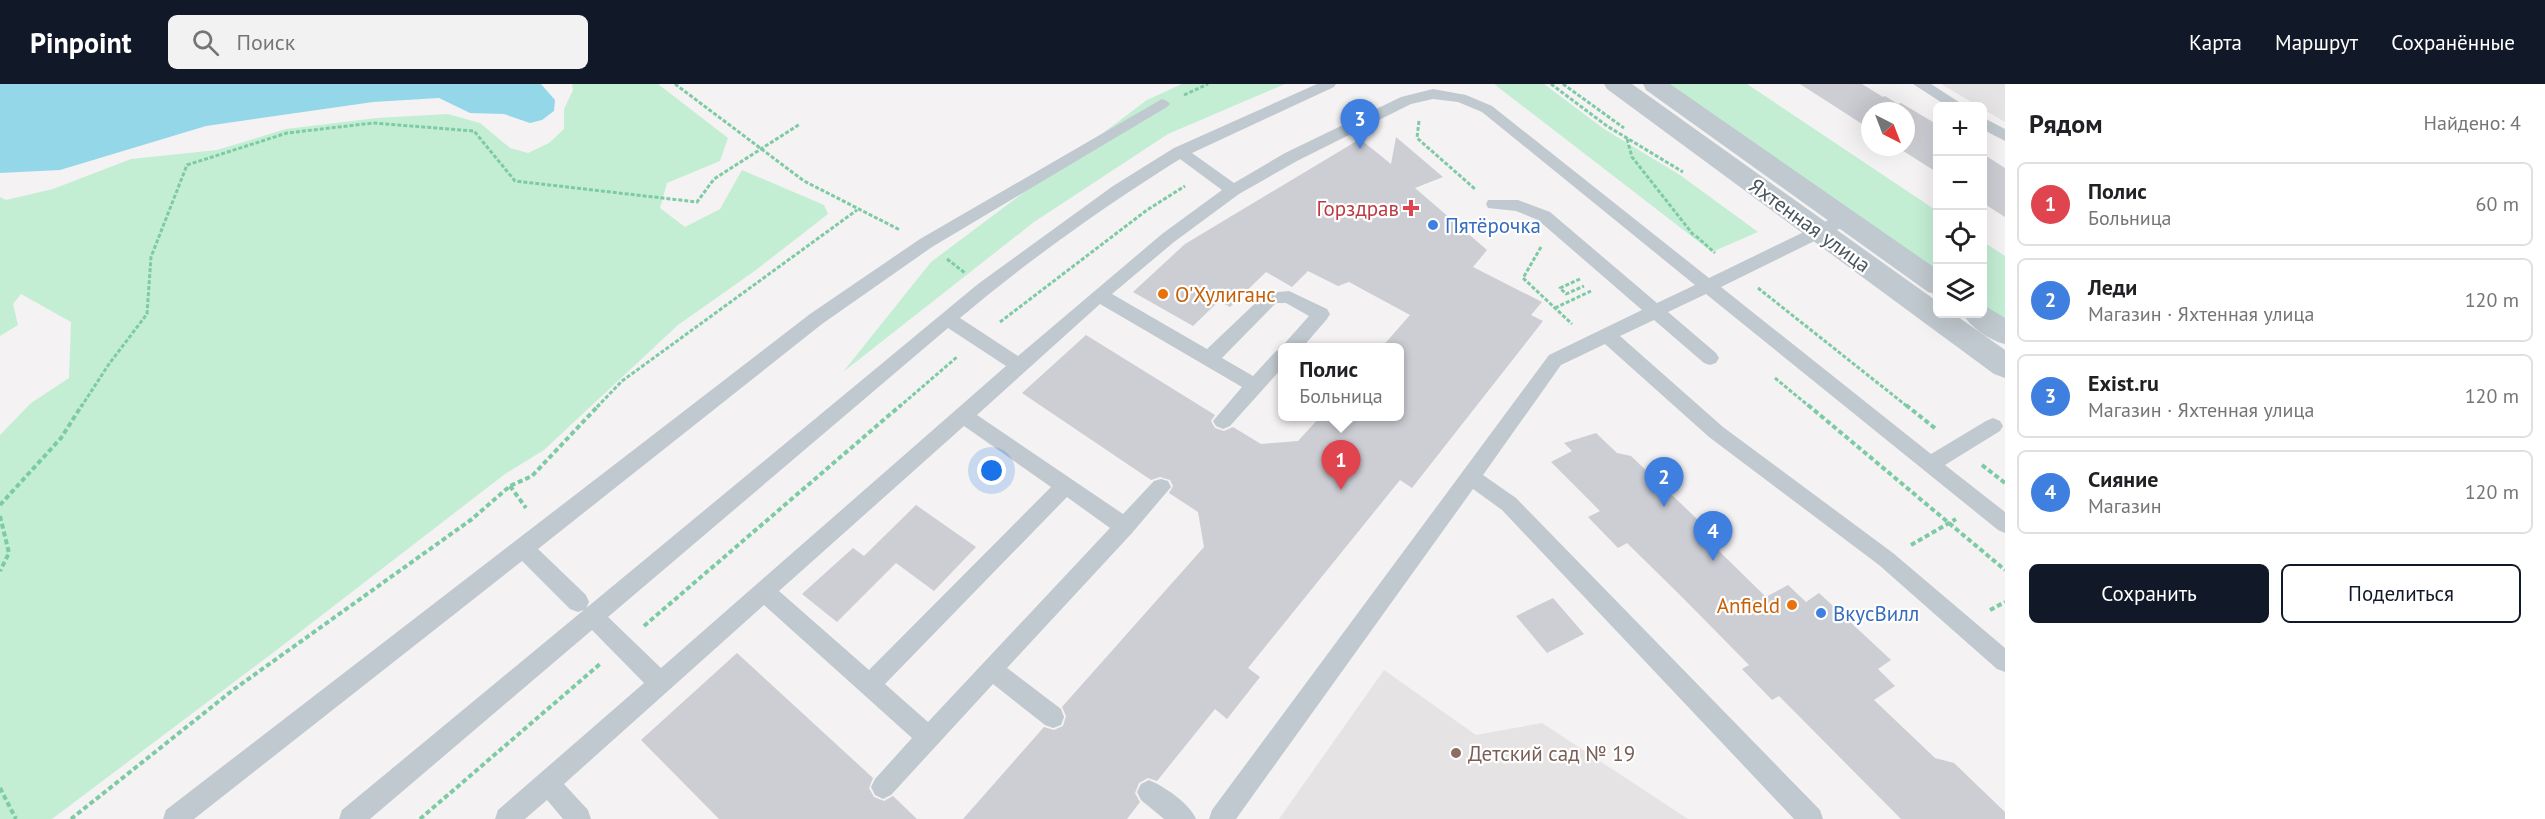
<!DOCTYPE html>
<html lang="ru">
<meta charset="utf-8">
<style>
:root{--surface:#fff;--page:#f2f2f2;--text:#202124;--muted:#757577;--line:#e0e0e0;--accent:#111827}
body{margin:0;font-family:"PT Sans",sans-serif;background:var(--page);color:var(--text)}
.controls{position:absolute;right:18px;top:18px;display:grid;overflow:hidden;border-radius:9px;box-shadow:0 6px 24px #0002}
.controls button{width:54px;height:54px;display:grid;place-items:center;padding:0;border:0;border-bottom:2px solid var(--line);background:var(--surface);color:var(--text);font:30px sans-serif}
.compass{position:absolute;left:1861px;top:18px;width:54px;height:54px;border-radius:50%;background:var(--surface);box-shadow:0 6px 24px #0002;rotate:138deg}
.you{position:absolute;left:992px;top:387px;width:21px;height:21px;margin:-15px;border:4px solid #fff;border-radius:50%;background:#1a73e8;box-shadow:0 0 0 9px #1a73e833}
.badge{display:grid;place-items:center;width:39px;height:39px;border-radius:50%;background:var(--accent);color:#fff;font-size:20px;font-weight:700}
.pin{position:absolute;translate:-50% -50px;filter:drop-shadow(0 2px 3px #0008)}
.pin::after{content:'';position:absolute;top:32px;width:21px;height:18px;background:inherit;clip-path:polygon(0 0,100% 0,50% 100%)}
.popup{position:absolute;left:1278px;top:259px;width:126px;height:78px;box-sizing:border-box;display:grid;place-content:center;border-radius:9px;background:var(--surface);filter:drop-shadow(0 2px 4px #0005);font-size:20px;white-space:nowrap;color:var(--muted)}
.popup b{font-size:22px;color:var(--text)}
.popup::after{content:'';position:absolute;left:50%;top:100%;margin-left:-12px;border:12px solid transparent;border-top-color:var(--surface)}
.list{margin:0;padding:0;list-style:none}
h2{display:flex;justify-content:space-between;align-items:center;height:78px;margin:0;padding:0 24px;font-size:26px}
h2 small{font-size:20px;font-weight:400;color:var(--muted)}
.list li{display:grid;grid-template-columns:39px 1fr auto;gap:18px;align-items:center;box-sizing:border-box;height:84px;margin:0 12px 12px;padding:0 12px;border:2px solid var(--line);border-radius:9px}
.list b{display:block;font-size:22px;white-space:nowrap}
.list p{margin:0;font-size:20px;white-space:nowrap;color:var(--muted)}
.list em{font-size:20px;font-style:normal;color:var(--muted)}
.actions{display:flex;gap:12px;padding:18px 24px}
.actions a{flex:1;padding:14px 0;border:2px solid var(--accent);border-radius:9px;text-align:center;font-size:21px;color:var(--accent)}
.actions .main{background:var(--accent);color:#fff}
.icon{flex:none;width:33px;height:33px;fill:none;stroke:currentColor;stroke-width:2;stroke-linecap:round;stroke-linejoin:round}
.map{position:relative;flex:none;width:2005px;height:735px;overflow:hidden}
header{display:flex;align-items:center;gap:36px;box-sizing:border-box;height:84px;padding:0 30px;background:var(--accent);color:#fff}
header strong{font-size:28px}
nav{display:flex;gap:33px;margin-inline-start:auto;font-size:21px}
.search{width:420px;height:54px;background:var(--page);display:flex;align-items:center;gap:15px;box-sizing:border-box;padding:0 21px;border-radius:9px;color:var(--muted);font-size:22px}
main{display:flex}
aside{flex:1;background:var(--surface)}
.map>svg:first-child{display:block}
.education{fill:#e5e3e3}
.green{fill:#c3eed4}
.water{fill:#93d7e9}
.building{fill:#ccced4}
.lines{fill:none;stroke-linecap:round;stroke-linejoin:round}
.path-far1{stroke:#7dcba4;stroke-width:3;stroke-dasharray:4 2;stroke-linecap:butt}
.path{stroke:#7dcba4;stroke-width:4;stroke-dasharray:5 3;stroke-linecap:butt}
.service{fill:#c0c9cf;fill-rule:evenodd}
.tertiary{fill:#c0c9cf;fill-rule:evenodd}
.health-dot{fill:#e0444e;stroke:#fff;stroke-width:2}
.shop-dot{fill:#3f7fe0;stroke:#fff;stroke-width:2}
.food-dot{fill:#e8710a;stroke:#fff;stroke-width:2}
.education-dot{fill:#8d6e63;stroke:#fff;stroke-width:2}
.labels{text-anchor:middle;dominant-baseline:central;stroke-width:4.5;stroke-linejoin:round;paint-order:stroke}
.health-label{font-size:21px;fill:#be3a42;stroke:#fff;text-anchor:end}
.shop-label{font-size:21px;fill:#366cbe;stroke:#fff;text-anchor:start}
.street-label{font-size:21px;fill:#4a555e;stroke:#fff}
.food-label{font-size:21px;fill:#c56008;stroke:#fff;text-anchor:start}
.education-label{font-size:21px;fill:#785e54;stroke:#fff;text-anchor:start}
</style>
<header>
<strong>Pinpoint</strong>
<div class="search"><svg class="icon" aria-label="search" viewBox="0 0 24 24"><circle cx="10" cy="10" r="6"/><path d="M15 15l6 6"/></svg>Поиск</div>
<nav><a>Карта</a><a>Маршрут</a><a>Сохранённые</a></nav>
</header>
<main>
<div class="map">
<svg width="2005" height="735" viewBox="0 0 2005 735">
<rect width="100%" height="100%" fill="#f4f2f2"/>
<g class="education">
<polygon points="1941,0 2005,0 2005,38 1983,25 1982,22 1978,22"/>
<polygon points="1384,586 1476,651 1542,639 1688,735 1279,735"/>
</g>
<g class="green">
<polygon points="572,0 658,0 728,54 720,77 667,99 660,124 685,143 720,125 742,86 824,121 828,130 756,186 678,241 544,366 505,390 274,568 52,735 0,735 0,351 31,319 69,294 71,238 21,210 13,220 18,241 0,252 0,113 6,116 53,105 131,75 217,66 286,45 377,34 448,30 480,39 510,64 528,69 549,59 564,45 564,25 573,6"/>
<polygon points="1182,0 1285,0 1168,50 1034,138 843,288 931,178 1147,16"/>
<polygon points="1494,0 1544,0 1604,45 1680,91 1758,148 1712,168"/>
<polygon points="1667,0 1747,0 1937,127 1937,189"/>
<polygon points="1982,157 2005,172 2005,237 1983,221"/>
</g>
<polygon class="water" points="0,0 541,0 555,16 554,27 542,36 530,39 504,30 470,29 439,14 373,18 206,42 60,86 0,89"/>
<g class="building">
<polygon points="1800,0 1862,0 1883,13 1885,12 1898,20 1901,19 1938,41 1938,89 1897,63 1906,63 1906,27 1870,27 1870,45"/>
<polygon points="1396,53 1443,93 1415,104 1487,166 1473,183 1542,218 1531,231 1543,237 1412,404 1400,396 1248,584 1260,593 1227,635 1215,625 1157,697 1148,694 1139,699 1135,709 1140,718 1127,735 963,735 1044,643 1054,646 1063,642 1066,632 1062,623 1204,463 1198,428 1169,409 1173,402 1170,396 1160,393 1151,396 1022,309 1086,251 1215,331 1211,337 1215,344 1224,347 1233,343 1261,360 1298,357 1320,333 1400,333 1400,264 1381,264 1410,231 1349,198 1338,202 1308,187 1292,203 1266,188 1230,223 1219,217 1193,242 1133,208 1185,160 1360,55 1391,80"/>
<polygon points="1983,70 2005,84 2005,133 1983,119"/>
<polygon points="1596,349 1617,369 1631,372 1717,454 1719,467 1766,513 1788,501 1806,518 1819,509 1891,576 1878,585 1895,602 1874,616 1935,674 1954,679 2005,728 2005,735 1901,735 1779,612 1772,616 1742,585 1749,581 1682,513 1627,459 1618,464 1588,433 1600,427 1551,378 1572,367 1564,359"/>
<polygon points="916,421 976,463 934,507 896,479 837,538 802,510 853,464 864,472"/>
<polygon points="1553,514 1584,550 1547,569 1516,532"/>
<polygon points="737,569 873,694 869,704 874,713 884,717 893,712 917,735 719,735 641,656"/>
</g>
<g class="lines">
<g class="path-far1">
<polyline points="675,0 804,97 900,146"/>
<polyline points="1551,0 1607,42 1683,88"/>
<polyline points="1563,0 1624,44"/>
<polyline points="1184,11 1208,0"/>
<polyline points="1419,37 1417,54 1475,105"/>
<polyline points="1627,55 1632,73 1695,153"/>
<polyline points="1696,152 1715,169"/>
<polyline points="1541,163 1523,194 1572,240"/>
<polyline points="947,175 965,189"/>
<polyline points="1580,195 1560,204 1566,210 1584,202"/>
<polyline points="1758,204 1908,323"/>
<polyline points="1555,224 1591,207"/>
<polyline points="1000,238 1147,126 1185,102"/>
<polyline points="1775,294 1810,323"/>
<polyline points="81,323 109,280 147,230 151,173 187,81 287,49 373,39 474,47 515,97 697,118 714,95 800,40"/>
<polyline points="597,323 622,297 857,126"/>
<polyline points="899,323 957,273"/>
</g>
<g class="path">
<polyline points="1808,321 2005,486"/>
<polyline points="1906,321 1936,345"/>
<polyline points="1982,381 2005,399"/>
<polyline points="510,402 526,424"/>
<polyline points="0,421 61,354 82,321"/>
<polyline points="0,432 9,469 0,487"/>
<polyline points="1911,461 1956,435"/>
<polyline points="1990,526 2005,518"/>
<polyline points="644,542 901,321"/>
<polyline points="0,704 16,735"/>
<polyline points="71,735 233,606 472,435 510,402 532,392 599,321"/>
<polyline points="420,735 600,580"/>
</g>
<g class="service">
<path d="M1317 0H1336L1334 3 1192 69 1234 99 1285 69 1401 13 1433 5 1466 11 1492 22 1709 194 1839 131H1851L1853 135 1851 139 1721 203 1931 370 1986 337 1993 334 2000 337 2003 342 2000 347 1945 381 2005 428V449L1998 446 1706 210 1668 228 1716 269 1719 274 1716 279 1710 281 1704 279 1654 236 1620 252 1723 343 1893 469 2005 564V588L1997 585 1879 481 1709 353 1605 260 1561 281 1483 391 1516 414 1820 726 1823 735H1794L1502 426 1473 405 1236 735H1209L1212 726 1549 271 1642 226 1538 136 1516 127 1488 124 1486 120 1488 116H1518L1550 128 1657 219 1695 201 1482 28 1458 18 1433 15 1411 20 1297 77 1239 110 1174 158 1112 210 1207 265 1266 209 1289 207 1327 225 1330 230 1327 235 1302 264 1282 265 1285 259 1309 232 1286 219H1276L1222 274 1253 292 1276 267 1282 265V284L1230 342 1223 345 1216 342 1213 337 1242 303 1100 220 977 331 1123 430 1154 397 1161 395 1168 397 1171 403 1132 449 1007 584 1061 625 1064 633 1061 641 1053 644 1045 641 993 600 891 711 883 715 875 711 871 703 875 695 912 654 764 521 564 700 588 726 591 735H563L547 716 525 735H495L498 726 644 599 592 546 370 735H339L342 726 978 200 1113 102 1174 64ZM1180 75 1222 106 1162 150 1018 272 960 234C1029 176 1103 123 1180 75ZM948 244 1006 282 661 584 608 533ZM964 342 1051 403 869 586 779 507ZM1067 413 1110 444 928 638 885 600Z"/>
<polygon points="1913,0 1931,0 1965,22 1947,22"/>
<polygon points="1162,15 1167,17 1170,20 1167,23 932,163 822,240 538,465 586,511 589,518 586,525 578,528 570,525 522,477 194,735 163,735 166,726 810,230 920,155"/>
<polygon points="1982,33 2005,45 2005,57 1982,45"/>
<path d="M1149 696C1165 703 1189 719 1196 735H1164L1141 716 1137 708 1141 700Z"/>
</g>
<g class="tertiary">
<polygon points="1604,0 1632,0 1938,218 1938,230 1954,230 2005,266 2005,294 1994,290 1607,5"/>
<polygon points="1643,0 1670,0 1938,186 1938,211 1928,208 1646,6"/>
<path d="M1982 220 2005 234V260C1989 256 1971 244 1963 230H1982Z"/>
</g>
</g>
<path class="health-dot" d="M1408 115h6v6h6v6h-6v6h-6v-6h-6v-6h6z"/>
<g class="shop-dot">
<circle cx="1433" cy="141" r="6"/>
<circle cx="1821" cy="529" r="6"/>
</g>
<g class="food-dot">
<circle cx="1163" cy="210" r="6"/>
<circle cx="1792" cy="521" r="6"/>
</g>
<circle class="education-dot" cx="1456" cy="669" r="6"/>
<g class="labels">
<g class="health-label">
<text x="1399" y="124">Горздрав</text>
</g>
<g class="shop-label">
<text x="1445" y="141">Пятёрочка</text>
<text x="1833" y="529">ВкусВилл</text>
</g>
<g class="street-label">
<text transform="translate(1810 141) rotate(36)">Яхтенная улица</text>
</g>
<g class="food-label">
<text x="1175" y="210">О'Хулиганс</text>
<text x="1780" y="521" text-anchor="end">Anfield</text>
</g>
<g class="education-label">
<text x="1468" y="669">Детский сад № 19</text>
</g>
</g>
</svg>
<div class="controls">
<button>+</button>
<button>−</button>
<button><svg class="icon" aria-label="locate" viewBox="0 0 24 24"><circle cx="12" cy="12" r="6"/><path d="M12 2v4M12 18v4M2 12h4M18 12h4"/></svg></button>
<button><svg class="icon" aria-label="layers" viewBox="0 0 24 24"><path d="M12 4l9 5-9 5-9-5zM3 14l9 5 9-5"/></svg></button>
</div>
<svg class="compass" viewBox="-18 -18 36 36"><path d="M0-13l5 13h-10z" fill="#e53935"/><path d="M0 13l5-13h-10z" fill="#757577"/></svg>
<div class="you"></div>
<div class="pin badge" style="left:1341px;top:406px;background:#e0444e">1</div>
<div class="popup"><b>Полис</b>Больница</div>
<div class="pin badge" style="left:1664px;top:423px;background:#3f7fe0">2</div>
<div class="pin badge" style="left:1360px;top:65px;background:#3f7fe0">3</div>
<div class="pin badge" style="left:1713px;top:477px;background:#3f7fe0">4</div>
</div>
<aside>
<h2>Рядом<small>Найдено: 4</small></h2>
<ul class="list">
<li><span class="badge" style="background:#e0444e">1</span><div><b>Полис</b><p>Больница</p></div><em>60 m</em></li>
<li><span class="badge" style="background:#3f7fe0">2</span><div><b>Леди</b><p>Магазин · Яхтенная улица</p></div><em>120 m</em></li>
<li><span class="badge" style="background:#3f7fe0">3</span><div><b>Exist.ru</b><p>Магазин · Яхтенная улица</p></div><em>120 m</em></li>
<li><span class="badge" style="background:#3f7fe0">4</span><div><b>Сияние</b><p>Магазин</p></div><em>120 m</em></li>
</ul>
<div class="actions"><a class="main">Сохранить</a><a>Поделиться</a></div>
</aside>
</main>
